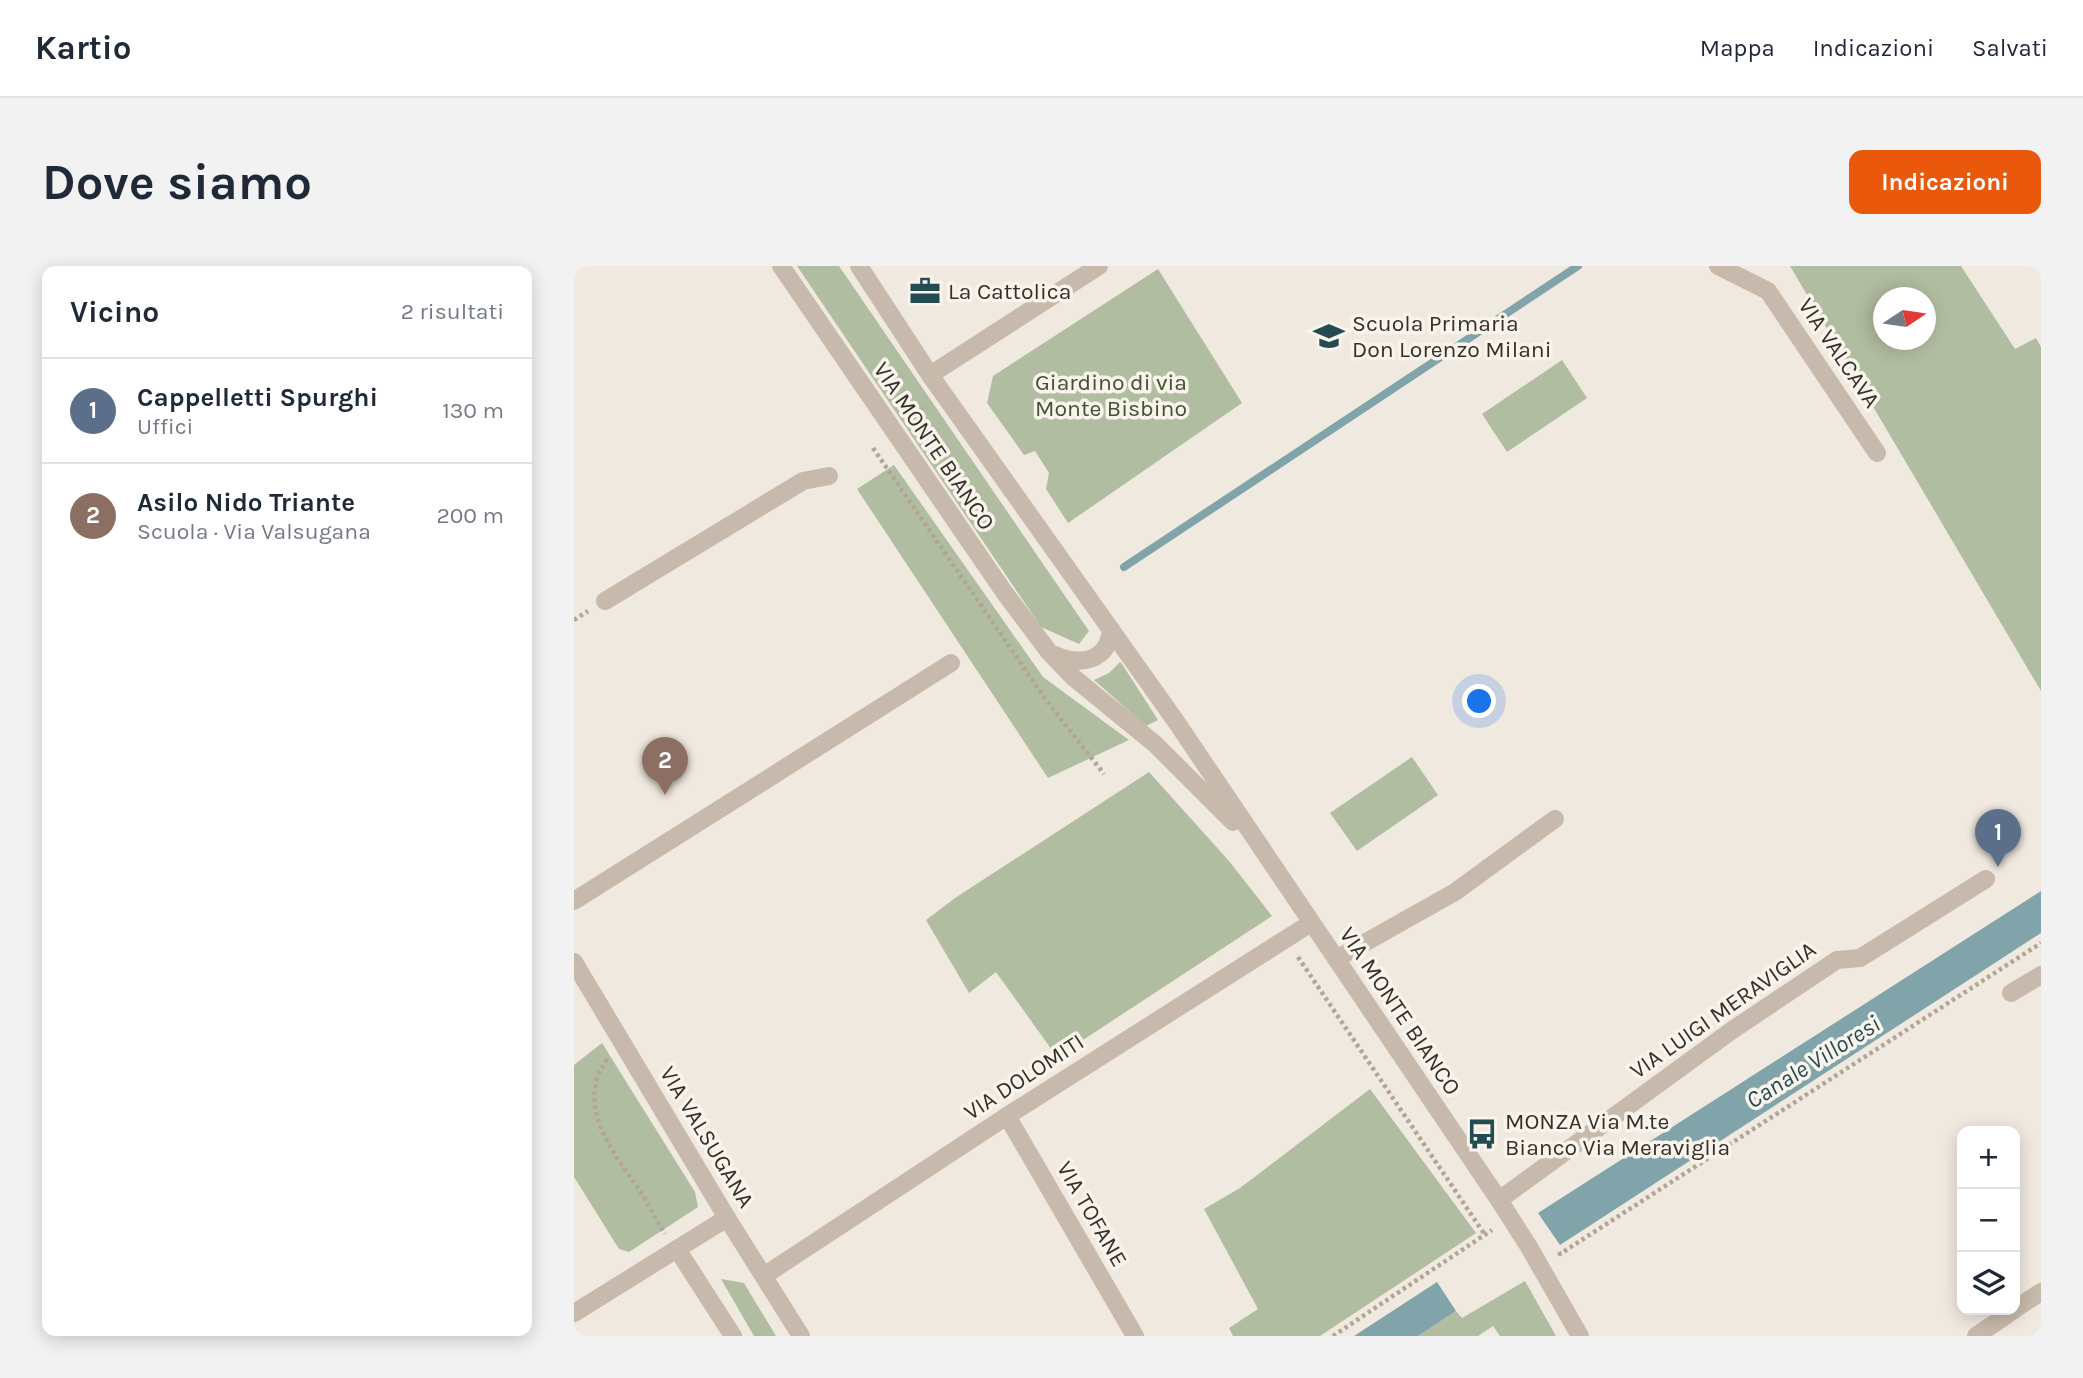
<!DOCTYPE html>
<html lang="it">
<meta charset="utf-8">
<style>
:root{--surface:#fff;--page:#f2f2f3;--text:#1f2937;--muted:#747a83;--line:#e0e1e3;--accent:#ea580c}
body{margin:0;font-family:Karla,sans-serif;background:var(--page);color:var(--text)}
.controls{position:absolute;right:21px;bottom:21px;display:grid;overflow:hidden;border-radius:14px;box-shadow:0 4px 18px #0003}
.controls button{width:63px;height:63px;display:grid;place-items:center;padding:0;border:0;border-bottom:2px solid var(--line);background:var(--surface);color:var(--text);font:35px sans-serif}
.compass{position:absolute;left:1299px;top:21px;width:63px;height:63px;border-radius:50%;background:var(--surface);box-shadow:0 4px 18px #0003;rotate:77deg}
.you{position:absolute;left:906px;top:436px;width:24px;height:24px;margin:-18px;border:5px solid #fff;border-radius:50%;background:#1a73e8;box-shadow:0 0 0 10px #1a73e833}
.badge{display:grid;place-items:center;width:46px;height:46px;border-radius:50%;background:var(--accent);color:#fff;font-size:23px;font-weight:700}
.pin{position:absolute;translate:-50% -58px;filter:drop-shadow(0 2px 4px #0008)}
.pin::after{content:'';position:absolute;top:37px;width:24px;height:21px;background:inherit;clip-path:polygon(0 0,100% 0,50% 100%)}
.list{margin:0;padding:0;list-style:none}
h2{display:flex;justify-content:space-between;align-items:center;height:91px;margin:0;padding:0 28px;font-size:30px}
h2 small{font-size:23px;font-weight:400;color:var(--muted)}
.list li{display:grid;grid-template-columns:46px 1fr auto;gap:21px;align-items:center;box-sizing:border-box;height:105px;padding:0 28px;border-top:2px solid var(--line)}
.list b{display:block;font-size:26px;white-space:nowrap}
.list p{margin:0;font-size:23px;white-space:nowrap;color:var(--muted)}
.list em{font-size:23px;font-style:normal;color:var(--muted)}
.icon{flex:none;width:38px;height:38px;fill:none;stroke:currentColor;stroke-width:2;stroke-linecap:round;stroke-linejoin:round}
.map{position:relative;flex:none;width:1467px;height:1070px;overflow:hidden;border-radius:14px}
header{display:flex;align-items:center;gap:42px;box-sizing:border-box;height:98px;padding:0 35px;background:var(--surface);border-bottom:2px solid var(--line)}
header strong{font-size:33px}
nav{display:flex;gap:38px;margin-inline-start:auto;font-size:24px}
.intro{display:flex;align-items:center;justify-content:space-between;box-sizing:border-box;height:168px;padding:0 42px}
h1{margin:0;font-size:49px}
.button{padding:18px 32px;border-radius:14px;background:var(--accent);color:#fff;font-size:24px;font-weight:700}
main{display:flex;gap:42px;padding:0 42px}
aside{flex:1;background:var(--surface);border-radius:14px;box-shadow:0 4px 18px #0003}
.map>svg:first-child{display:block}
.green{fill:#b1bda0;fill-rule:evenodd}
.water{fill:#81a4aa}
.lines{fill:none;stroke-linecap:round;stroke-linejoin:round}
.stream{stroke:#81a4aa;stroke-width:8}
.path{stroke:#b2a596;stroke-width:4.5;stroke-dasharray:3.5 3.5;stroke-linecap:butt}
.minor{stroke:#c7baac;stroke-width:18}
.labels{text-anchor:middle;dominant-baseline:central;stroke-width:7;stroke-linejoin:round;paint-order:stroke}
.poi-label{font-size:23px;fill:#352f2a;stroke:#f8f3eb;text-anchor:start}
.street-label{font-size:23px;fill:#352f2a;stroke:#f8f3eb}
.park-label{font-size:23px;fill:#425131;stroke:#f8f3eb}
.water-label{font-size:24px;font-style:italic;fill:#244b52;stroke:#f8f3eb}
</style>
<header>
<strong>Kartio</strong>
<nav><a>Mappa</a><a>Indicazioni</a><a>Salvati</a></nav>
</header>
<div class="intro"><h1>Dove siamo</h1><a class="button">Indicazioni</a></div>
<main>
<aside>
<h2>Vicino<small>2 risultati</small></h2>
<ul class="list">
<li><span class="badge" style="background:#5c6f8a">1</span><div><b>Cappelletti Spurghi</b><p>Uffici</p></div><em>130 m</em></li>
<li><span class="badge" style="background:#8d6e63">2</span><div><b>Asilo Nido Triante</b><p>Scuola · Via Valsugana</p></div><em>200 m</em></li>
</ul>
</aside>
<div class="map">
<svg width="1467" height="1070" viewBox="0 0 1467 1070">
<rect width="100%" height="100%" fill="#f0e9df"/>
<g class="green">
<polygon points="223,0 265,0 515,365 505,378 467,361"/>
<path d="M1216 0H1387L1441 83 1462 72 1467 81V425ZM1310 32H1352V74H1310Z"/>
<polygon points="584,3 668,137 494,257 472,223 475,207 461,185 450,189 413,137 419,110"/>
<polygon points="988,94 1013,132 933,186 908,148"/>
<polygon points="320,199 469,411 555,474 474,512 283,223"/>
<polygon points="546,396 548,398 584,454 572,460 520,414 535,407"/>
<polygon points="838,491 864,529 783,585 756,547"/>
<polygon points="575,506 655,595 698,650 483,791 422,706 395,727 352,654 381,632"/>
<polygon points="28,777 121,926 124,941 55,986 45,983 0,911 0,799"/>
<polygon points="796,823 902,967 746,1070 659,1070 655,1062 684,1043 630,943 666,922"/>
<polygon points="147,1013 170,1017 202,1070 180,1070"/>
<polygon points="951,1015 982,1070 926,1070 919,1060 904,1070 844,1070 882,1045 888,1052"/>
</g>
<g class="water">
<polygon points="1467,625 1467,667 986,979 964,947"/>
<polygon points="863,1016 882,1045 844,1070 780,1070"/>
</g>
<g class="lines">
<polyline class="stream" points="550,301 1004,0"/>
<g class="path">
<polyline points="333,149 354,142"/>
<polyline points="299,182 472,434 530,508"/>
<polyline points="0,354 14,345"/>
<polyline points="724,691 911,969"/>
<path d="M33 793C0 840 39 886 66 925 75 939 82 954 91 968"/>
<polyline points="985,986 986,988 1467,677"/>
<polyline points="759,1070 918,964"/>
</g>
<g class="minor">
<polyline points="207,0 430,326 475,386 499,411 581,478 659,556"/>
<polyline points="285,0 356,109 601,454 925,934 955,981 1006,1070"/>
<polyline points="1144,0 1194,25 1303,187"/>
<polyline points="356,109 525,0"/>
<polyline points="31,335 229,215 255,210"/>
<path d="M481 389C506 400 534 396 537 363"/>
<polyline points="0,635 377,397"/>
<polyline points="762,693 881,626 981,553"/>
<polyline points="0,696 153,952 227,1070"/>
<polyline points="1437,727 1467,709"/>
<polyline points="433,850 561,1070"/>
<polyline points="925,934 1157,765 1263,694 1286,692 1412,613"/>
<polyline points="103,983 159,1070"/>
<polyline points="191,1009 433,850 737,657"/>
<polyline points="1441,1043 1467,1026"/>
<polyline points="0,1047 153,952"/>
<polyline points="1402,1070 1440,1044"/>
</g>
</g>
<defs>
<g id="office-bare" transform="scale(2.415)"><path d="M-6-3h4V-5.5h4V-3h4V5H-6ZM-1-4.5V-3h2v-1.5ZM-6 0V1H6V0Z" fill="#244b52" stroke="#f8f3eb" stroke-width="2.5" paint-order="stroke"/></g>
<g id="school-bare" transform="scale(2.415)"><path d="M0-5L7-2L0 1L-7-2ZM-4 1L0 2.5L4 1V4Q0 6-4 4Z" fill="#244b52" stroke="#f8f3eb" stroke-width="2.5" paint-order="stroke"/></g>
<g id="bus-bare" transform="scale(2.415)"><path d="M-5-6H5V4H4V6H2V4H-2V6H-4V4H-5ZM-3.5-4V0h7V-4ZM-3.5 1.2v1.5H-2V1.2ZM2 1.2v1.5H3.5V1.2Z" fill="#244b52" stroke="#f8f3eb" stroke-width="2.5" paint-order="stroke"/></g>
</defs>
<g fill-rule="evenodd">
<use href="#office-bare" x="351" y="25"/>
<use href="#school-bare" x="755" y="70"/>
<use href="#bus-bare" x="908" y="868"/>
</g>
<g class="labels">
<g class="poi-label">
<text x="374" y="25">La Cattolica</text>
<text x="778" y="57">Scuola Primaria<tspan x="778" dy="26">Don Lorenzo Milani</tspan></text>
<text x="931" y="855">MONZA Via M.te<tspan x="931" dy="26">Bianco Via Meraviglia</tspan></text>
</g>
<g class="street-label">
<text transform="translate(1265 87) rotate(56)">VIA VALCAVA</text>
<text transform="translate(360 180) rotate(56)">VIA MONTE BIANCO</text>
<text transform="translate(1149 744) rotate(-35)">VIA LUIGI MERAVIGLIA</text>
<text transform="translate(826 745) rotate(56)">VIA MONTE BIANCO</text>
<text transform="translate(450 811) rotate(-33)">VIA DOLOMITI</text>
<text transform="translate(133 871) rotate(59)">VIA VALSUGANA</text>
<text transform="translate(518 948) rotate(60)">VIA TOFANE</text>
</g>
<g class="park-label">
<text x="537" y="116">Giardino di via<tspan x="537" dy="26">Monte Bisbino</tspan></text>
</g>
<g class="water-label">
<text transform="translate(1239 796) rotate(-32)">Canale Villoresi</text>
</g>
</g>
</svg>
<div class="controls">
<button>+</button>
<button>−</button>
<button><svg class="icon" aria-label="layers" viewBox="0 0 24 24"><path d="M12 4l9 5-9 5-9-5zM3 14l9 5 9-5"/></svg></button>
</div>
<svg class="compass" viewBox="-18 -18 36 36"><path d="M0-13l5 13h-10z" fill="#e53935"/><path d="M0 13l5-13h-10z" fill="#747a83"/></svg>
<div class="you"></div>
<div class="pin badge" style="left:1424px;top:601px;background:#5c6f8a">1</div>
<div class="pin badge" style="left:91px;top:529px;background:#8d6e63">2</div>
</div>
</main>
